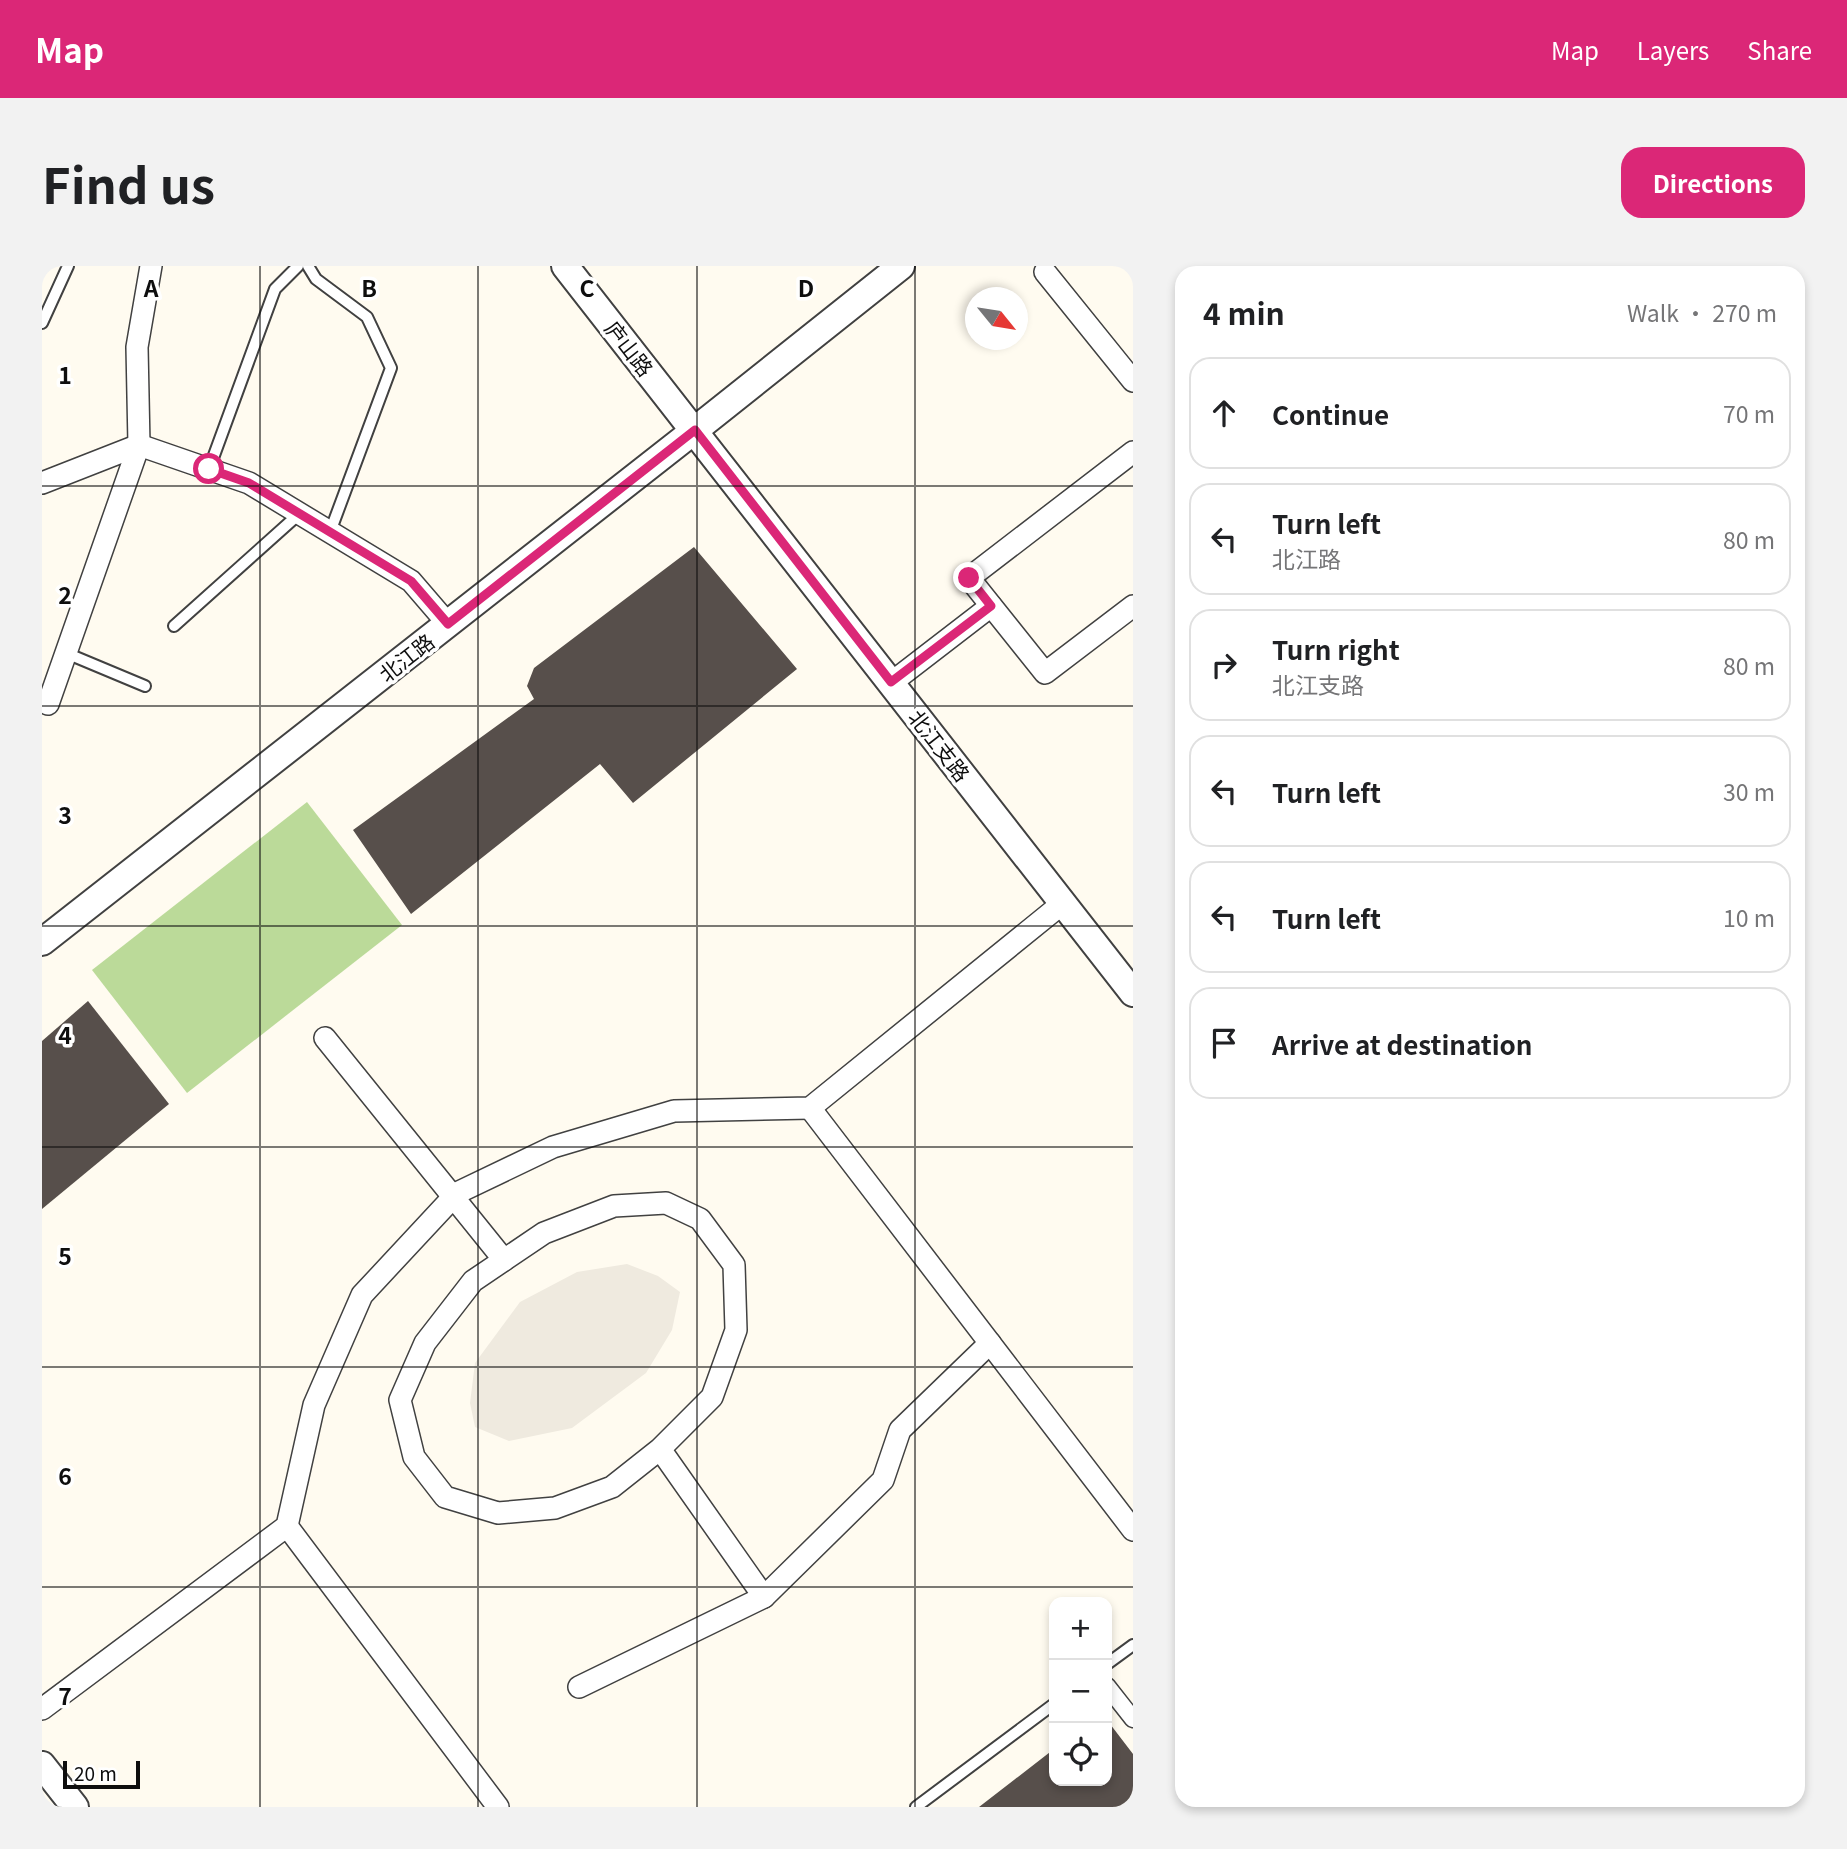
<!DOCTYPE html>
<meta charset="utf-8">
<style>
:root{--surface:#fff;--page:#f2f2f2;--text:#202124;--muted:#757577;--line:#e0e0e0;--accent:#db2777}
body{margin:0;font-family:Georgia,"Noto Sans SC",serif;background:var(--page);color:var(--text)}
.controls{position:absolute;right:21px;bottom:21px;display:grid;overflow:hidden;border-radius:14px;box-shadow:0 4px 10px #0003}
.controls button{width:63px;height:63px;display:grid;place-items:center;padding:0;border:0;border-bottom:2px solid var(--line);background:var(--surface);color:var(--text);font:35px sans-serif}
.compass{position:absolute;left:923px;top:21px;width:63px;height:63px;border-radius:50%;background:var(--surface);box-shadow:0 4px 10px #0003;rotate:120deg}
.scale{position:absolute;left:21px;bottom:18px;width:77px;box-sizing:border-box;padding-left:7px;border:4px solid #0e0e0e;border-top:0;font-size:19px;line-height:24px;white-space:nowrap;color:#0e0e0e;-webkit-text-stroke:5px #fff;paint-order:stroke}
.stop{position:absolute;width:21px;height:21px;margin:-16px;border:5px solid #db2777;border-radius:50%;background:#fff}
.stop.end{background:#db2777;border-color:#fff;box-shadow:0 2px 7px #0008}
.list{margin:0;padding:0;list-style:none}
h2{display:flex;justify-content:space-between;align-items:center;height:91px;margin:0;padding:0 28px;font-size:30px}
h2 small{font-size:23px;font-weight:400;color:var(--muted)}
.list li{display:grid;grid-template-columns:46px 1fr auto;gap:21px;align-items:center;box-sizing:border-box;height:112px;margin:0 14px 14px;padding:0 14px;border:2px solid var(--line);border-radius:21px}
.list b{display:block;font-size:26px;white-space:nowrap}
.list p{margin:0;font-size:23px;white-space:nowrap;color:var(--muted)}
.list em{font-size:23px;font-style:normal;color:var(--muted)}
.icon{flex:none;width:38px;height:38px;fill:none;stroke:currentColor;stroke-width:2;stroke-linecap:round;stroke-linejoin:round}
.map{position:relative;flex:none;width:1091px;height:1541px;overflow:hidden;border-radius:21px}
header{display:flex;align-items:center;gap:42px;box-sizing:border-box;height:98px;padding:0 35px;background:var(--accent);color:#fff}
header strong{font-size:33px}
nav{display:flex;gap:38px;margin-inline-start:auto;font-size:24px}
.intro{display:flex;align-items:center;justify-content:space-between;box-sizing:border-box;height:168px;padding:0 42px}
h1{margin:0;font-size:49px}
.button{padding:18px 32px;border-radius:21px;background:var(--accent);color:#fff;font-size:24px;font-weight:700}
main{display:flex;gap:42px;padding:0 42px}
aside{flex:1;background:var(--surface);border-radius:21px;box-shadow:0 4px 10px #0003}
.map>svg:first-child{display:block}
.forest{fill:#bbda99}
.plaza{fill:#efeadf}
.building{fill:#574f4b}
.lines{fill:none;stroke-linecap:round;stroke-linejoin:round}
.service-casing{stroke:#414141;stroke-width:14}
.pedestrian-casing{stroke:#414141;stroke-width:19}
.minor-casing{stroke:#414141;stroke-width:24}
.tertiary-casing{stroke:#414141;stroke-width:30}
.service{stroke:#fff;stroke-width:10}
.pedestrian{stroke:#fff;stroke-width:16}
.minor{stroke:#fff;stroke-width:21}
.tertiary{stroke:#fff;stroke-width:26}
.route{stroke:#db2777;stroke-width:9}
.grid{fill:none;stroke:#0e0e0e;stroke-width:2;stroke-opacity:0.55}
.labels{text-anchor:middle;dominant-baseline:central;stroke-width:7;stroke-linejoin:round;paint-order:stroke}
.street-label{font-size:21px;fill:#0e0e0e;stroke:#fff}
.grid-label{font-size:23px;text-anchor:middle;font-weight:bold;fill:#0e0e0e;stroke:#fff;stroke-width:7;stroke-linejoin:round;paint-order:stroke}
</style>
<header>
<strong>Map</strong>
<nav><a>Map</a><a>Layers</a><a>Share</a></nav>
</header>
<div class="intro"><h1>Find us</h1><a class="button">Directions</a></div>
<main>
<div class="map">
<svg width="1091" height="1541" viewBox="0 0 1091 1541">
<rect width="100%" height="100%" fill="#fffbf0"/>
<polygon class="forest" points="265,536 360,659 145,827 50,704"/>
<polygon class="plaza" points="585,998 616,1010 638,1026 630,1064 604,1107 530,1162 467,1175 433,1161 428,1137 433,1097 478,1036 535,1006"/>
<g class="building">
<polygon points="652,281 755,403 591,537 558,498 369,648 311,564 492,433 485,420 492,402"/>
<polygon points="46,735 127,838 0,943 0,775"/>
<polygon points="1065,1454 1091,1488 1091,1541 937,1541 1012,1483 1012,1515 1065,1515"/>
</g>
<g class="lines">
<g class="service-casing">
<g id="service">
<polyline points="266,0 274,13 325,51 349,102 288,266"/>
<polyline points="0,57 26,0"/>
<polyline points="167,203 233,23 256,0"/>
<polyline points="132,360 257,248"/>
<polyline points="24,387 103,420"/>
<polyline points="1065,1398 1091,1379"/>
<polyline points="874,1541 1012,1438"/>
</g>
</g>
<g class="pedestrian-casing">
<polyline id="pedestrian" points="1065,1420 1091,1453"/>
</g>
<g class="minor-casing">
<g id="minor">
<polyline points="1003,6 1091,115"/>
<polyline points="1091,186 927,312 1003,407 1091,340"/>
<polyline points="0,217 97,179 207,217 369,315 406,358"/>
<polyline points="849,417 949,340"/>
<polyline points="0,435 6,438 97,179 95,81 109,0"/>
<polyline points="283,772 462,994"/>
<polyline points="768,842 1091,1264"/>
<polyline points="618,1183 570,1221 513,1242 456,1247 403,1231 372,1191 358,1134 383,1077 431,1015 502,967 572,940 624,937 658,953 692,999 694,1064 670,1131 618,1183 722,1331"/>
<polyline points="245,1260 456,1541"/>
<polyline points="537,1421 722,1331 841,1214 858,1164 948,1077"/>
<polyline points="0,1443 245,1260 272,1139 320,1029 415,927 511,881 632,845 768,842 1021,637"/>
</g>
</g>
<g class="tertiary-casing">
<g id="tertiary">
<polyline points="523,0 1091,727"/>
<polyline points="0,676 653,164 859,0"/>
<polyline points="0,1499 33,1541"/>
</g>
</g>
<use href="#service" class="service"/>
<use href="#pedestrian" class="pedestrian"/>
<use href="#minor" class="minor"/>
<use href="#tertiary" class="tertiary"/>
</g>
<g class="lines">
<polyline class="route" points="167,203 207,217 369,315 406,358 653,164 849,416 949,340 927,312"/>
</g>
<path class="grid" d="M218 0V1541M436 0V1541M655 0V1541M873 0V1541M0 220H1091M0 440H1091M0 660H1091M0 881H1091M0 1101H1091M0 1321H1091"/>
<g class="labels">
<g class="street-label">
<text transform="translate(588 82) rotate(52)">庐山路</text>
<text transform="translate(364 391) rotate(-38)">北江路</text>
<text transform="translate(898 479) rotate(52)">北江支路</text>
</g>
</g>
<g class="grid-label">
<text x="109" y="31">A</text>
<text x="327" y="31">B</text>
<text x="545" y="31">C</text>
<text x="764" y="31">D</text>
<text x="23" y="118">1</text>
<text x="23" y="338">2</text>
<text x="23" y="558">3</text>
<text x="23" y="778">4</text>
<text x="23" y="999">5</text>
<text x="23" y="1219">6</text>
<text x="23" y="1439">7</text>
</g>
</svg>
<div class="controls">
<button>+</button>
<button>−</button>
<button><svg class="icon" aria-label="locate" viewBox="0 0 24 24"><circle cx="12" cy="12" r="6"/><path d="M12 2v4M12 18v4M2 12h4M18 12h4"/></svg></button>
</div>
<svg class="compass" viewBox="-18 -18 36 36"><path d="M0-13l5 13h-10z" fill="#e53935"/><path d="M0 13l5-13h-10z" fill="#757577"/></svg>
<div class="scale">20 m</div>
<div class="stop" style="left:167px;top:203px"></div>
<div class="stop end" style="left:927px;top:312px"></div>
</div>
<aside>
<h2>4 min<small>Walk · 270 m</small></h2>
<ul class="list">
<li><svg class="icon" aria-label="ahead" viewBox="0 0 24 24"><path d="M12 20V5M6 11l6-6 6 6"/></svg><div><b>Continue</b></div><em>70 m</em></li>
<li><svg class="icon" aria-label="left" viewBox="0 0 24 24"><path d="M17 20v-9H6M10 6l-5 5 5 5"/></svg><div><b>Turn left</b><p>北江路</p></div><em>80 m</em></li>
<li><svg class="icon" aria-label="right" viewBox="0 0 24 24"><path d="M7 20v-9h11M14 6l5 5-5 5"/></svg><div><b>Turn right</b><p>北江支路</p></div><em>80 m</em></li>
<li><svg class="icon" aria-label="left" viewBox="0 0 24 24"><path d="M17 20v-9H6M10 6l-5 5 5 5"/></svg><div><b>Turn left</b></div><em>30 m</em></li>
<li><svg class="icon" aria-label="left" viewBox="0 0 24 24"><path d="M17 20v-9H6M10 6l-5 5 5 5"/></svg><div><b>Turn left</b></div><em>10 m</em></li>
<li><svg class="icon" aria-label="arrive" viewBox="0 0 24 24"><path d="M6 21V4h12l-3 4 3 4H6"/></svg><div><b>Arrive at destination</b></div></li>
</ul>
</aside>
</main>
